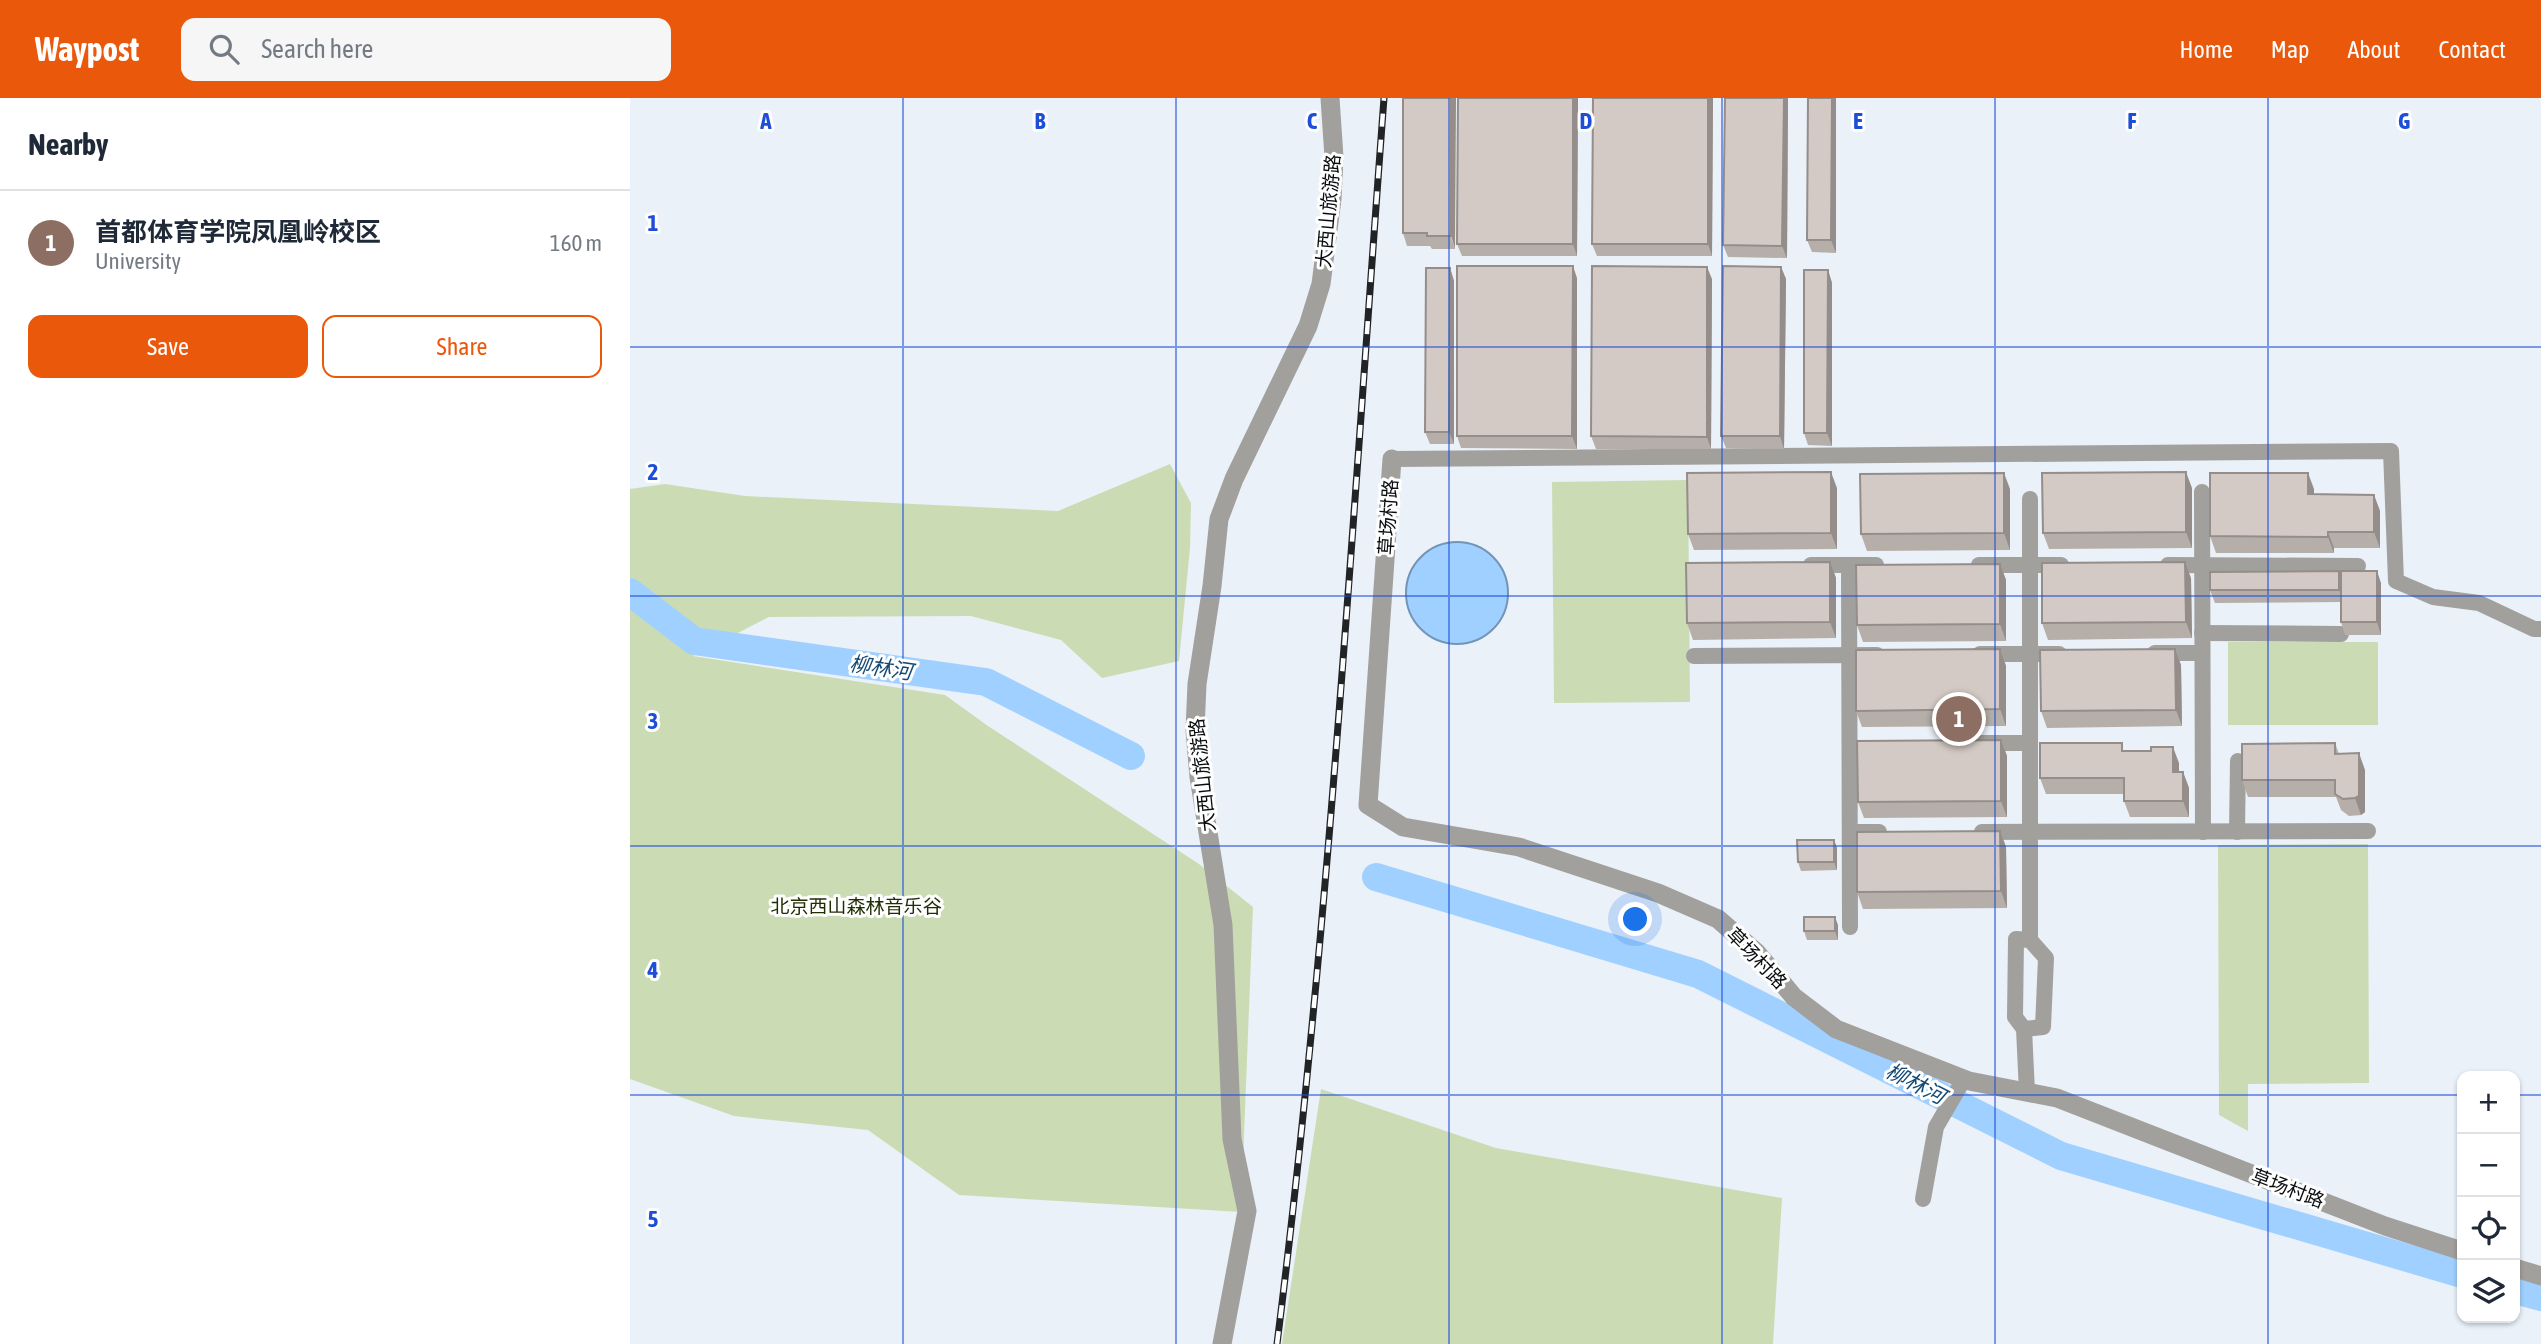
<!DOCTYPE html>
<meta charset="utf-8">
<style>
:root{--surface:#fff;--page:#f6f6f7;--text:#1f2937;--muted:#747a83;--line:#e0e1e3;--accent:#ea580c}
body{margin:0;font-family:"Asap Condensed","Noto Sans SC",sans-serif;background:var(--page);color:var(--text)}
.controls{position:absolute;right:21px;bottom:21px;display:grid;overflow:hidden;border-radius:14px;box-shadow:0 2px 5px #0004}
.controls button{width:63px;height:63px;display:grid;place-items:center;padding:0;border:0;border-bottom:2px solid var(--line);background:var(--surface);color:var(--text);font:35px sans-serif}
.you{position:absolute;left:1006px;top:822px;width:24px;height:24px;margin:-18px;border:5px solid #fff;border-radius:50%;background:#1a73e8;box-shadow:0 0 0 10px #1a73e833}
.badge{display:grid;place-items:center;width:46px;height:46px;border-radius:50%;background:var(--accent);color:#fff;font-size:23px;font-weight:700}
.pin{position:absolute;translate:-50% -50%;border:4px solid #fff;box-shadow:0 2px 7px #0006}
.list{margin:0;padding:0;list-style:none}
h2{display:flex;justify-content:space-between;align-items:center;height:91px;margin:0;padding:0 28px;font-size:30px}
h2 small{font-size:23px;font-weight:400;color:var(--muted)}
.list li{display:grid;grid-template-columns:46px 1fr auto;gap:21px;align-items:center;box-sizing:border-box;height:105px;padding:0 28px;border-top:2px solid var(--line)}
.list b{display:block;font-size:26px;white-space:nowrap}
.list p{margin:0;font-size:23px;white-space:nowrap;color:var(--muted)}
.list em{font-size:23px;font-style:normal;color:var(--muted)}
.actions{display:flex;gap:14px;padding:21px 28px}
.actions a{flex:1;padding:16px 0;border:2px solid var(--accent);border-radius:14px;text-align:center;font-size:24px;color:var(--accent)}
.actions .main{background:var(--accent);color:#fff}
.icon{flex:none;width:38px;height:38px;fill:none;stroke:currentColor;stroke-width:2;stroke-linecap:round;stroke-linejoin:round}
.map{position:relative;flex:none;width:1911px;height:1246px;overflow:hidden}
header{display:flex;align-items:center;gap:42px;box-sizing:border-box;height:98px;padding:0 35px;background:var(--accent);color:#fff}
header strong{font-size:33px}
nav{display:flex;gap:38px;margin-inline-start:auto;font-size:24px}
.search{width:490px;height:63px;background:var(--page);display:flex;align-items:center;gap:18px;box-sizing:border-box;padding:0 24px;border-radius:14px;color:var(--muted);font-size:26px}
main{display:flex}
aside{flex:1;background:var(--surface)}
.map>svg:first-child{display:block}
.green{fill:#cbdcb4}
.water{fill:#9fd0ff;stroke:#7295b7;stroke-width:2}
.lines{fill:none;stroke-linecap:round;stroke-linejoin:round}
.river{stroke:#9fd0ff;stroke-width:28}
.minor{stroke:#a2a09c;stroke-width:16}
.tertiary{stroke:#a2a09c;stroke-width:19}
.rail-casing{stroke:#212427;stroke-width:7}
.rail{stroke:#fefefe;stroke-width:4.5;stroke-dasharray:13;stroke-linecap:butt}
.wall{fill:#b6aea9}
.shaded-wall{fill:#948d8a}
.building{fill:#d4cac5;stroke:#948d8a;stroke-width:2}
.grid{fill:none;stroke:#1d4ed8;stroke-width:2;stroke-opacity:0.55}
.labels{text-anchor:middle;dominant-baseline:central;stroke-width:6;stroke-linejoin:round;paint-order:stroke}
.street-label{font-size:19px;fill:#090c0e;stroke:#fefefe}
.park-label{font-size:19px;fill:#202f03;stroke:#fefefe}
.water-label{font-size:21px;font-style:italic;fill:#144974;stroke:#fefefe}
.grid-label{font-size:23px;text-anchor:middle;font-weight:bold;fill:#1d4ed8;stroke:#fefefe;stroke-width:6;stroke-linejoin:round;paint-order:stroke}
</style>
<header>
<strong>Waypost</strong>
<div class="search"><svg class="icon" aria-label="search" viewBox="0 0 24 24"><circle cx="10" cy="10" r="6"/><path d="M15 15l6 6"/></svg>Search here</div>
<nav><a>Home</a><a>Map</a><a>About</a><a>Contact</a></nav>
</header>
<main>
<aside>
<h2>Nearby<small></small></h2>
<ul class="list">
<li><span class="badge" style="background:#8d6e63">1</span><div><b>首都体育学院凤凰岭校区</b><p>University</p></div><em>160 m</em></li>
</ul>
<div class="actions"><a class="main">Save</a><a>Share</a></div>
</aside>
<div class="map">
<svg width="1911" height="1246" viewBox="0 0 1911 1246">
<rect width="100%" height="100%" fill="#eaf1f9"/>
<g class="green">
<polygon points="540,366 561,405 560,450 549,563 472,580 431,542 341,518 139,519 63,558 315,597 358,628 569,766 623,809 611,1114 329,1097 238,1032 104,1018 0,981 0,391 35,386 115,398 428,413"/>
<polygon points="1058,382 1060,604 924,605 922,384"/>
<rect x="1598" y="544" width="150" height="83"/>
<polygon points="1738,746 1739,985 1618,986 1618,1033 1589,1017 1588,747"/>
<polygon points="691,991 866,1050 1152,1100 1143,1246 652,1246"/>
</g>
<circle class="water" cx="827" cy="495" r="51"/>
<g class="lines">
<g class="river">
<polyline points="0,494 64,543 356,584 501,658"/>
<polyline points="746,779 1068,876 1431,1058 1832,1176"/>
<polyline points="1885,1192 1911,1199"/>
</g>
<g class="minor">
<polyline points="762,361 1761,353 1766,483 1803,499 1849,505 1904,531 1911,531"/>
<polyline points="1572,394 1573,734"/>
<polyline points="1400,401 1400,842"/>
<polyline points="1181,467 1246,467"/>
<polyline points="1219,467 1220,829"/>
<polyline points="1349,467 1431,467"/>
<polyline points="1538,467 1728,468"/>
<polyline points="1572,535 1711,536"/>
<polyline points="1525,555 1572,555"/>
<polyline points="1350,556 1429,556"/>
<polyline points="1064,558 1247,557"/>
<polyline points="1352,645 1400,645"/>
<polyline points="1220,734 1249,734"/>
<polyline points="1352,734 1738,733"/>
<polyline points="1607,734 1608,663"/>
<polyline points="1394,931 1385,919 1386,841 1400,842 1416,860 1413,929 1394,931 1397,994"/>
<polyline points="1293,1101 1306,1029 1334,981"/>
</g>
<g class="tertiary">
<polyline points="762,361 738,707 773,729 889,749 1028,795 1088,821 1127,855 1164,899 1206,931 1339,983 1427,1000 1755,1128 1832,1153"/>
<polyline points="1885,1170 1911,1178"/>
<polyline points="592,1246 617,1113 602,1041 593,827 569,679 565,632 567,586 582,488 589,421 604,381 678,228 691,186 702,101 704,59 700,0"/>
</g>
<g class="rail-casing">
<path id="rail" d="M647 1246C699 833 723 415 754 0"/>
</g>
<use href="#rail" class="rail"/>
</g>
<g class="wall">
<polygon points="773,0 825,151 802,151 800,148 777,148 773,135"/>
<polygon points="828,0 948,0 947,158 832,158 827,146"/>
<polygon points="963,0 1083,0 1082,158 967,158 962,146"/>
<polygon points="1158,0 1157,160 1098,159 1093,147"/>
<polygon points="1178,0 1206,155 1182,154 1177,142"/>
<polygon points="1151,169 1156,181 1154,351 1096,350 1091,338"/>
<polygon points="820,170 824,183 824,346 800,346 795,334"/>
<polygon points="1198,172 1202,185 1202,348 1178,347 1174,335"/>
<polygon points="947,180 947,351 831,350 827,338"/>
<polygon points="1082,181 1081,351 966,351 961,338"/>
<polygon points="1207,390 1207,451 1064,452 1058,436"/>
<polygon points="1562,390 1562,450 1419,451 1413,435"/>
<polygon points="1380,391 1380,452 1237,453 1231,436"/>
<polygon points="1684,391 1684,396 1744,397 1750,413 1750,450 1704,450 1704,455 1586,455 1580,438"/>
<polygon points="1200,464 1206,480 1206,540 1063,542 1057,525"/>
<polygon points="1370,466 1376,482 1376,543 1233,544 1227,527"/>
<polygon points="1709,473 1711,480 1751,485 1751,537 1715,537 1711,524 1711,504 1585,505 1580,492"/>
<polygon points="1561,480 1562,540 1418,542 1412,525"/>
<polygon points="1370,551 1376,568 1376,628 1232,629 1226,613"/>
<polygon points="1545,551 1551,567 1552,628 1417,630 1411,613"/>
<polygon points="1371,642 1377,658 1377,719 1234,720 1228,704"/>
<polygon points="1705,645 1709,656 1735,672 1735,714 1731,717 1719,718 1711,712 1706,699 1618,699 1612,682"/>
<polygon points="1495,653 1549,665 1549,674 1553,674 1559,690 1559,719 1500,719 1494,703 1494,696 1416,696 1410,680"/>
<polygon points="1370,733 1376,749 1377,810 1233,811 1227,794"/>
<polygon points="1204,742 1207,750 1207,772 1171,773 1168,764"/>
<polygon points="1208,827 1208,842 1177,842 1174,833"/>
</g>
<g class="shaded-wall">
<polygon points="821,0 826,0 825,151 821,138"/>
<polygon points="943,0 948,0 947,158 943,146"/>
<polygon points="1078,0 1083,0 1082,158 1078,146"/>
<polygon points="1154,0 1158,0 1157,160 1152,148"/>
<polygon points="1202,0 1206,0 1206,155 1201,142"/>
<polygon points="943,168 947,180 947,351 942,338"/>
<polygon points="1077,169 1082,181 1081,351 1077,339"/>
<polygon points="1151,169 1156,181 1154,351 1150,338"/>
<polygon points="820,170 824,183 824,346 819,334"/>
<polygon points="1198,172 1202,185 1202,348 1197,335"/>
<polygon points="1201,374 1207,390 1207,451 1201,435"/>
<polygon points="1556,374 1562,390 1562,450 1556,434"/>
<polygon points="1374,375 1380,391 1380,452 1374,435"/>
<polygon points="1678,375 1684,391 1684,413 1678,396"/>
<polygon points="1744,397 1750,413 1750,450 1744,434"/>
<polygon points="1698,434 1704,450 1704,455 1698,439"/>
<polygon points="1200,464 1206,480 1206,540 1200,524"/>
<polygon points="1555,464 1561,480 1562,540 1556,524"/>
<polygon points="1370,466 1376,482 1376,543 1370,526"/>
<polygon points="1709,473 1713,486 1713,504 1709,492"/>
<polygon points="1747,473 1751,485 1751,537 1747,524"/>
<polygon points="1370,551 1376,568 1376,628 1370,611"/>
<polygon points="1545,551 1551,567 1552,628 1546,612"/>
<polygon points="1371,642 1377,658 1377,719 1371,703"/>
<polygon points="1543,649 1549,665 1549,690 1543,674"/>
<polygon points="1729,655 1735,672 1735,714 1731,717 1725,700"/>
<polygon points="1553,674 1559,690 1559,719 1553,703"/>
<polygon points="1370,733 1376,749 1377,810 1371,793"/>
<polygon points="1204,742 1207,750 1207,772 1204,764"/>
<polygon points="1205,819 1208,827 1208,842 1205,833"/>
</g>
<g class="building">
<polygon points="773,0 821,0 821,138 797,138 797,135 773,135"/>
<polygon points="828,0 943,0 943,146 827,146"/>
<polygon points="963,0 1078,0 1078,146 962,146"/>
<polygon points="1095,0 1154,0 1152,148 1093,147"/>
<polygon points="1178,0 1202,0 1201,142 1177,142"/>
<polygon points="827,168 943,168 942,338 827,338"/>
<polygon points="962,168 1077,169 1077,339 961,338"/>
<polygon points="1093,168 1151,169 1150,338 1091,338"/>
<polygon points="796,170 820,170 819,334 795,334"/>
<polygon points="1174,172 1198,172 1197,335 1174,335"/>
<polygon points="1201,374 1201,435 1058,436 1057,375"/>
<polygon points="1556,374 1556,434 1413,435 1412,375"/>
<polygon points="1374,375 1374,435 1231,436 1230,376"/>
<polygon points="1580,375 1678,375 1678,396 1744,397 1744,434 1698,434 1698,439 1580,438"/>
<polygon points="1200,464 1200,524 1057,525 1056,465"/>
<polygon points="1555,464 1556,524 1412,525 1412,465"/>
<polygon points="1370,466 1370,526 1227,527 1226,467"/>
<polygon points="1709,473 1709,492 1580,492 1580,474"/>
<rect x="1711" y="473" width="36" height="51"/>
<polygon points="1370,551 1370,611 1226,613 1226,552"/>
<polygon points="1545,551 1546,612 1411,613 1410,552"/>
<polygon points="1371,642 1371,703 1228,704 1227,643"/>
<polygon points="1410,645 1492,645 1492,653 1521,653 1521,649 1543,649 1543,674 1553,674 1553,703 1494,703 1494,680 1410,680"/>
<polygon points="1705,645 1705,656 1729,655 1729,698 1725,700 1713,701 1705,696 1705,682 1612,682 1612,646"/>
<polygon points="1370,733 1371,793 1227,794 1227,734"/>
<polygon points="1167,742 1204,742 1204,764 1168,764"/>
<rect x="1174" y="819" width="31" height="14"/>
</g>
<path class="grid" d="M273 0V1246M546 0V1246M819 0V1246M1092 0V1246M1365 0V1246M1638 0V1246M0 249H1911M0 498H1911M0 748H1911M0 997H1832M1885 997H1911"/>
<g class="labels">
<g class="street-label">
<text transform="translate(698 113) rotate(-85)">大西山旅游路</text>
<text transform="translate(758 419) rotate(-86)">草场村路</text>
<text transform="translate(572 677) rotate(-96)">大西山旅游路</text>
<text transform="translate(1127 860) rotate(46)">草场村路</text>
<text transform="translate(1658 1090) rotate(21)">草场村路</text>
</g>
<g class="park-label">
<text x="226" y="808">北京西山森林音乐谷</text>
</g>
<g class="water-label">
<text transform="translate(251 569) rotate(8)">柳林河</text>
<text transform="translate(1286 985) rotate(27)">柳林河</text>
</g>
</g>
<g class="grid-label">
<text x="136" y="31">A</text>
<text x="410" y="31">B</text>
<text x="682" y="31">C</text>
<text x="956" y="31">D</text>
<text x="1228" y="31">E</text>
<text x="1502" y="31">F</text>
<text x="1774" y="31">G</text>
<text x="23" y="133">1</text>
<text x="23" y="382">2</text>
<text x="23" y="631">3</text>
<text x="23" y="880">4</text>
<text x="23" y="1129">5</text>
</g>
</svg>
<div class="controls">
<button>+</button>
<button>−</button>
<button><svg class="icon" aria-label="locate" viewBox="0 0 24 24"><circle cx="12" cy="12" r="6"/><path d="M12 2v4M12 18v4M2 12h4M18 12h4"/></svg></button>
<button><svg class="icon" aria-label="layers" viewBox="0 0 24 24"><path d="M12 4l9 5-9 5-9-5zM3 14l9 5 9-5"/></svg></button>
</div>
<div class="you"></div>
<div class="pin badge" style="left:1329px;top:621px;background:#8d6e63">1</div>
</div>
</main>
